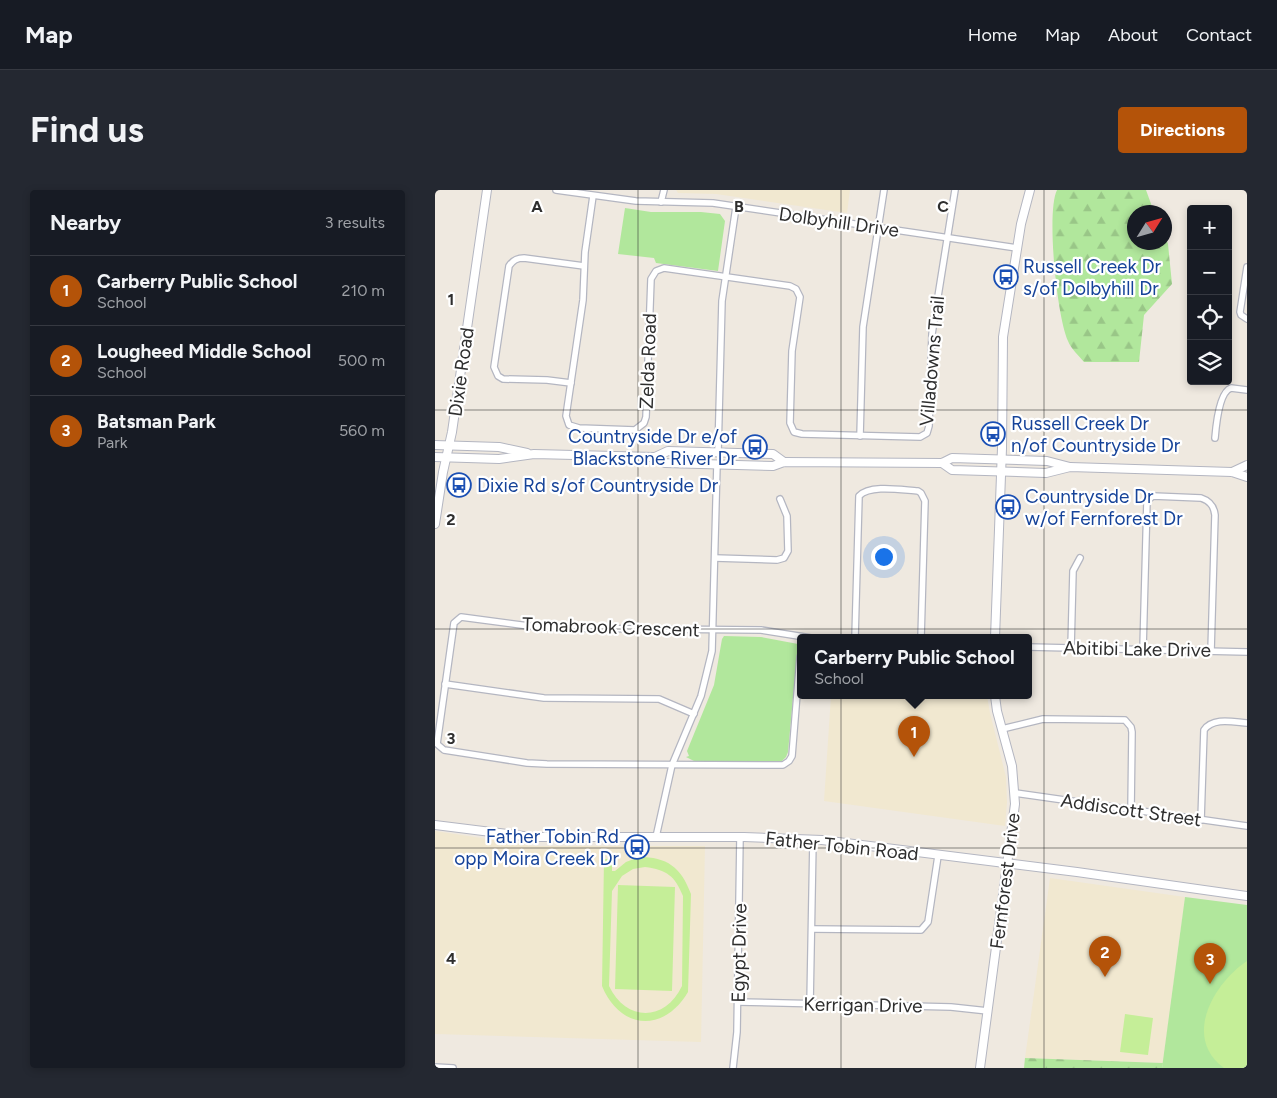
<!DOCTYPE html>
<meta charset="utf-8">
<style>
:root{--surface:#171b24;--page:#242831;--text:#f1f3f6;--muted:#9ea1a6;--line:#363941;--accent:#b45309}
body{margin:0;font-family:Figtree,sans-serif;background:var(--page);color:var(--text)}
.controls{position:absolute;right:15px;top:15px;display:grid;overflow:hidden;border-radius:5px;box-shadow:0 2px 8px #0003}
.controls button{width:45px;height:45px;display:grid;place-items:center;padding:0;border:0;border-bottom:1px solid var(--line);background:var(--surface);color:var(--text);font:25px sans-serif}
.compass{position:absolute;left:692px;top:15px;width:45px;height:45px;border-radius:50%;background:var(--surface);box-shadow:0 2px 8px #0003;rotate:53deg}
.you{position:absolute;left:448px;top:366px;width:18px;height:18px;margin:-12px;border:4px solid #fff;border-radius:50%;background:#1a73e8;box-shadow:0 0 0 8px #1a73e833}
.badge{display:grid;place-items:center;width:32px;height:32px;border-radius:50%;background:var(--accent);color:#fff;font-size:16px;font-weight:700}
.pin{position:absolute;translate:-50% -41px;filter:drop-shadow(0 1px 2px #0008)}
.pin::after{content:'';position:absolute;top:26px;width:18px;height:15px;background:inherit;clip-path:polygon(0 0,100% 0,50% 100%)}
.popup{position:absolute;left:362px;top:444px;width:235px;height:65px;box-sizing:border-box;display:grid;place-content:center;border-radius:5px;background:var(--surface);filter:drop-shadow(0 1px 4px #0005);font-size:16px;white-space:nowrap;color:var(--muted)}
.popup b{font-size:19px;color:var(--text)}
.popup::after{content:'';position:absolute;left:50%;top:100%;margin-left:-10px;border:10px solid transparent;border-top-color:var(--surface)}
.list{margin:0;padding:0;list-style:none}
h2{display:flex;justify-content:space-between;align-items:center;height:65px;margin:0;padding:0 20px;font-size:21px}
h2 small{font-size:16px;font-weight:400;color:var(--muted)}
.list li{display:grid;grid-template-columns:32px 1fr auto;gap:15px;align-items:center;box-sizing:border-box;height:70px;padding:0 20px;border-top:1px solid var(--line)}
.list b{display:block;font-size:19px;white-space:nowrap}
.list p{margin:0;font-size:16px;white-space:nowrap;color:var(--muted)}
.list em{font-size:16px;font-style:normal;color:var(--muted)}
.icon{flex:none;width:28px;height:28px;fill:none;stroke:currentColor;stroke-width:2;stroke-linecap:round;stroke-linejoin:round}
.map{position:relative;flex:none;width:812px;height:878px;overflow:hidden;border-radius:5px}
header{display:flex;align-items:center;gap:30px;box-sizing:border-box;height:70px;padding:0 25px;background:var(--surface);border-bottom:1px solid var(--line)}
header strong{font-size:24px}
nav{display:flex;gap:28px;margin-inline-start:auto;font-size:18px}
.intro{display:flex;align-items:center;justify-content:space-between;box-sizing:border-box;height:120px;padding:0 30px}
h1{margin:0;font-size:35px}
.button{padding:12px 22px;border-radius:5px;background:var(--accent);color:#fff;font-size:18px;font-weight:700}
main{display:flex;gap:30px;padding:0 30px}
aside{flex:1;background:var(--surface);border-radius:5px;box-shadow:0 2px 8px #0003}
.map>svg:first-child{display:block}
.education{fill:#f1e8d0}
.grass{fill:#b1e79c}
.forest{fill:url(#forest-firs)}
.pitch{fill:#c5ee98;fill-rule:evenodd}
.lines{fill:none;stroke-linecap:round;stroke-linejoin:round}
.street-casing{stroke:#b4b6c1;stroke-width:8}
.secondary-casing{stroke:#b4b6c1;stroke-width:10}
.street{stroke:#fff;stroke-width:5.5}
.secondary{stroke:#fff;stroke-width:8}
.grid{fill:none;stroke:#2e2e2e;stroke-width:1;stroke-opacity:0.55}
.labels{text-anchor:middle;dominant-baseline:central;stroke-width:4.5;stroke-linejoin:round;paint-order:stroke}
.street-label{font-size:19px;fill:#2e2e2e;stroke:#fff}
.transit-label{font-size:19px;fill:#164399;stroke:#fff;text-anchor:start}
.grid-label{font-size:16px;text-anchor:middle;font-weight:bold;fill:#2e2e2e;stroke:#fff;stroke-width:4.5;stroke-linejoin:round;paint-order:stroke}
</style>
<header>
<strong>Map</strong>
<nav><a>Home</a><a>Map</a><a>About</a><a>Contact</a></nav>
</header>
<div class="intro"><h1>Find us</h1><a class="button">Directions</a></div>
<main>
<aside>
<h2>Nearby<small>3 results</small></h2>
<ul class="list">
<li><span class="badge">1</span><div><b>Carberry Public School</b><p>School</p></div><em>210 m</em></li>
<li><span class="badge">2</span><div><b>Lougheed Middle School</b><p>School</p></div><em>500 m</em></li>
<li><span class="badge">3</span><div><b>Batsman Park</b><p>Park</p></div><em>560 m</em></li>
</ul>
</aside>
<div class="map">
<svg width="812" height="878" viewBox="0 0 812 878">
<defs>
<pattern id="forest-firs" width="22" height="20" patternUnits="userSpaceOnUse" patternTransform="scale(1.25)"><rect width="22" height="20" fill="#b1e79c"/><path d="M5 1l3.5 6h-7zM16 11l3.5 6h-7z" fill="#99c687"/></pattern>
</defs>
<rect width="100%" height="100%" fill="#efe9e0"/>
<g class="education">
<polygon points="241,0 415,0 412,23 281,4 243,3"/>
<polygon points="396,506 552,506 555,523 571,587 572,612 570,636 389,611"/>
<polygon points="0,641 99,656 270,656 266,852 0,844"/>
<polygon points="615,688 750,707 728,873 590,868"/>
</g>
<g class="grass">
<polygon points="190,18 216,22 266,22 285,24 290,31 283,81 221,73 219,68 183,64"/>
<polygon points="289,446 326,447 363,454 353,562 351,567 347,571 259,571 251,567 254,566 252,561 279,495 287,449"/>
<polygon points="750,707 812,715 812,878 727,878"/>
</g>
<g class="forest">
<path d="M622 0H711L719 22H700V52H730V46L733 54 737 94 709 125 704 172H649C644 166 636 159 633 151 622 127 611 22 622 0Z"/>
<polygon points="590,868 728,873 727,878 589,878"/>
</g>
<g class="pitch">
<path d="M204 667C232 667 246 677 256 704L253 802C229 843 185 840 167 796L169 669H177V681H180L191 672ZM210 677C232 680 240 686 248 706L247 796C230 832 191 832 174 796L177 701 187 686 198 679Z"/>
<polygon points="183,695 240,697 237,801 180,799"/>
<path d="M812 771V878H789C747 847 779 793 812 771Z"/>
<polygon points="690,824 718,828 713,865 685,862"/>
</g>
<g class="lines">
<g class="street-casing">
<g id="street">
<polyline points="121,0 201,11 278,13 582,58"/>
<polyline points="158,6 150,62 148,110 131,226 134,235 144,238 200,240 209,233 211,227 216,89 221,81 229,78 355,96 361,99 365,107 357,161 355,233 359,242 367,244 485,247 492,243 494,236 497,144 520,0"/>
<polyline points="226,12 229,0"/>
<polyline points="812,77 805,122 806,125 812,129"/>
<path d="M136 193 112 190 68 189 63 186 59 177 74 76C78 70 82 68 89 68L149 76"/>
<polyline points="425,246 428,137 449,0"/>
<path d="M780 248C781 236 784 202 796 198L812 200"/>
<polyline points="283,262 287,111 301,17"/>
<polyline points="280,368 342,370 349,368 353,361 352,326 345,309"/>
<path d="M420 448 424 306C435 294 467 300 483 301L486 303 490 311 486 448"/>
<polyline points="593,457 812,462"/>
<polyline points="636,458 638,381 645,368"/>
<path d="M708 459 712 311 718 306 766 308C775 311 779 316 780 325L776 461"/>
<polyline points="365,467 357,566 354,571 348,575 112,574 92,573 9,560 2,554 19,433 26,427 109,438 326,440 376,448"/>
<polyline points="10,494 109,508 224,509 259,524"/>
<polyline points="567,539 608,529 690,530 696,537 697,542 696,620"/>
<polyline points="580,603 812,636"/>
<path d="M766 630 769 540C778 527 798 532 812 533"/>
<polyline points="221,647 237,575 266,506 277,461 282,274"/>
<polyline points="377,739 486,740 493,732 503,666"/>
<polyline points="303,812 516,817 553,821"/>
<polyline points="375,814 378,650"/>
<polyline points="0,877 18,878"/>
<polyline points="298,878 302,842 305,647"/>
</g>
</g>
<g class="secondary-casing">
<g id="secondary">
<polyline points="0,255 64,257 92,263"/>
<polyline points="0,267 64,269 99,264 220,267 230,273 338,276 349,272 507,273 517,268 612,271 635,277"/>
<polyline points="220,267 233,261 338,264 349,272"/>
<polyline points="507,273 517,280 611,283 635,277 797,282 812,287"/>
<polyline points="797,282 812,275"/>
<polyline points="0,334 8,282 17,242 52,0"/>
<polyline points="560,448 567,258 568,147 586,34 595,0"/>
<polyline points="0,635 96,647 309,647 387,650 642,682 812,706"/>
<polyline points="545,878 580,614 577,576 562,521 560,506"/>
</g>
</g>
<use href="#street" class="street"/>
<use href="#secondary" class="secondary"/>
</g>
<path class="grid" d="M203 0V878M406 0V878M609 0V878M0 220H812M0 439H812M0 658H812"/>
<defs>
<g id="bus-ring" transform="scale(1.25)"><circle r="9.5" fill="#fff" stroke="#1a4fb4" stroke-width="1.5"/><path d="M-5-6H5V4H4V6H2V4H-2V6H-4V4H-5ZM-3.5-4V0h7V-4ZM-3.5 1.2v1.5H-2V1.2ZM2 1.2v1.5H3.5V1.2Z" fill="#1a4fb4"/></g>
</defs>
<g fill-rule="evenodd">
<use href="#bus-ring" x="571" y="87"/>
<use href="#bus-ring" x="558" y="244"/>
<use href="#bus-ring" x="320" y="257"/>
<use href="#bus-ring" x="24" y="295"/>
<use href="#bus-ring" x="573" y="317"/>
<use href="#bus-ring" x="202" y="657"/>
</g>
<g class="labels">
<g class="street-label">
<text transform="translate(404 32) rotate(8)">Dolbyhill Drive</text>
<text transform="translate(213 171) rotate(-88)">Zelda Road</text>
<text transform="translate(497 171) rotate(-85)">Villadowns Trail</text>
<text transform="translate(26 182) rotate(-82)">Dixie Road</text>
<text transform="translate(176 437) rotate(2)">Tomabrook Crescent</text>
<text transform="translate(702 459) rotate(1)">Abitibi Lake Drive</text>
<text transform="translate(696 620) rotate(8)">Addiscott Street</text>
<text transform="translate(407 656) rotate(6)">Father Tobin Road</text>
<text transform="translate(570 691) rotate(-83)">Fernforest Drive</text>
<text transform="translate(304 763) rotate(-89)">Egypt Drive</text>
<text transform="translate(428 815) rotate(1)">Kerrigan Drive</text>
</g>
<g class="transit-label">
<text x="588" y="76">Russell Creek Dr<tspan x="588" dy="22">s/of Dolbyhill Dr</tspan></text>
<text x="576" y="233">Russell Creek Dr<tspan x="576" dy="22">n/of Countryside Dr</tspan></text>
<text x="302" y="246" text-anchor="end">Countryside Dr e/of<tspan x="302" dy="22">Blackstone River Dr</tspan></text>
<text x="42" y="295">Dixie Rd s/of Countryside Dr</text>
<text x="590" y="306">Countryside Dr<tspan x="590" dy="22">w/of Fernforest Dr</tspan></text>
<text x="184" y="646" text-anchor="end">Father Tobin Rd<tspan x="184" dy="22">opp Moira Creek Dr</tspan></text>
</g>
</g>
<g class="grid-label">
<text x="102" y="22">A</text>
<text x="304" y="22">B</text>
<text x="508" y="22">C</text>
<text x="16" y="115">1</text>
<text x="16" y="335">2</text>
<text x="16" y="554">3</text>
<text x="16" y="774">4</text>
</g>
</svg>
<div class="controls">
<button>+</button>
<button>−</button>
<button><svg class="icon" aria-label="locate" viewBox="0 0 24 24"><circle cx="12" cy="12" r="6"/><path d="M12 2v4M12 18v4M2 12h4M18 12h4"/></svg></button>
<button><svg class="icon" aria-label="layers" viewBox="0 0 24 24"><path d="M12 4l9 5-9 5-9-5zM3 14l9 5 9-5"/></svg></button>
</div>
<svg class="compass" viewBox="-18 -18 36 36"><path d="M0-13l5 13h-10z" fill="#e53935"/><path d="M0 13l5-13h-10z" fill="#9ea1a6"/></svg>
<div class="you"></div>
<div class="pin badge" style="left:479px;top:567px">1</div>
<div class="popup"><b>Carberry Public School</b>School</div>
<div class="pin badge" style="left:670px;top:787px">2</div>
<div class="pin badge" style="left:775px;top:794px">3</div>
</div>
</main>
